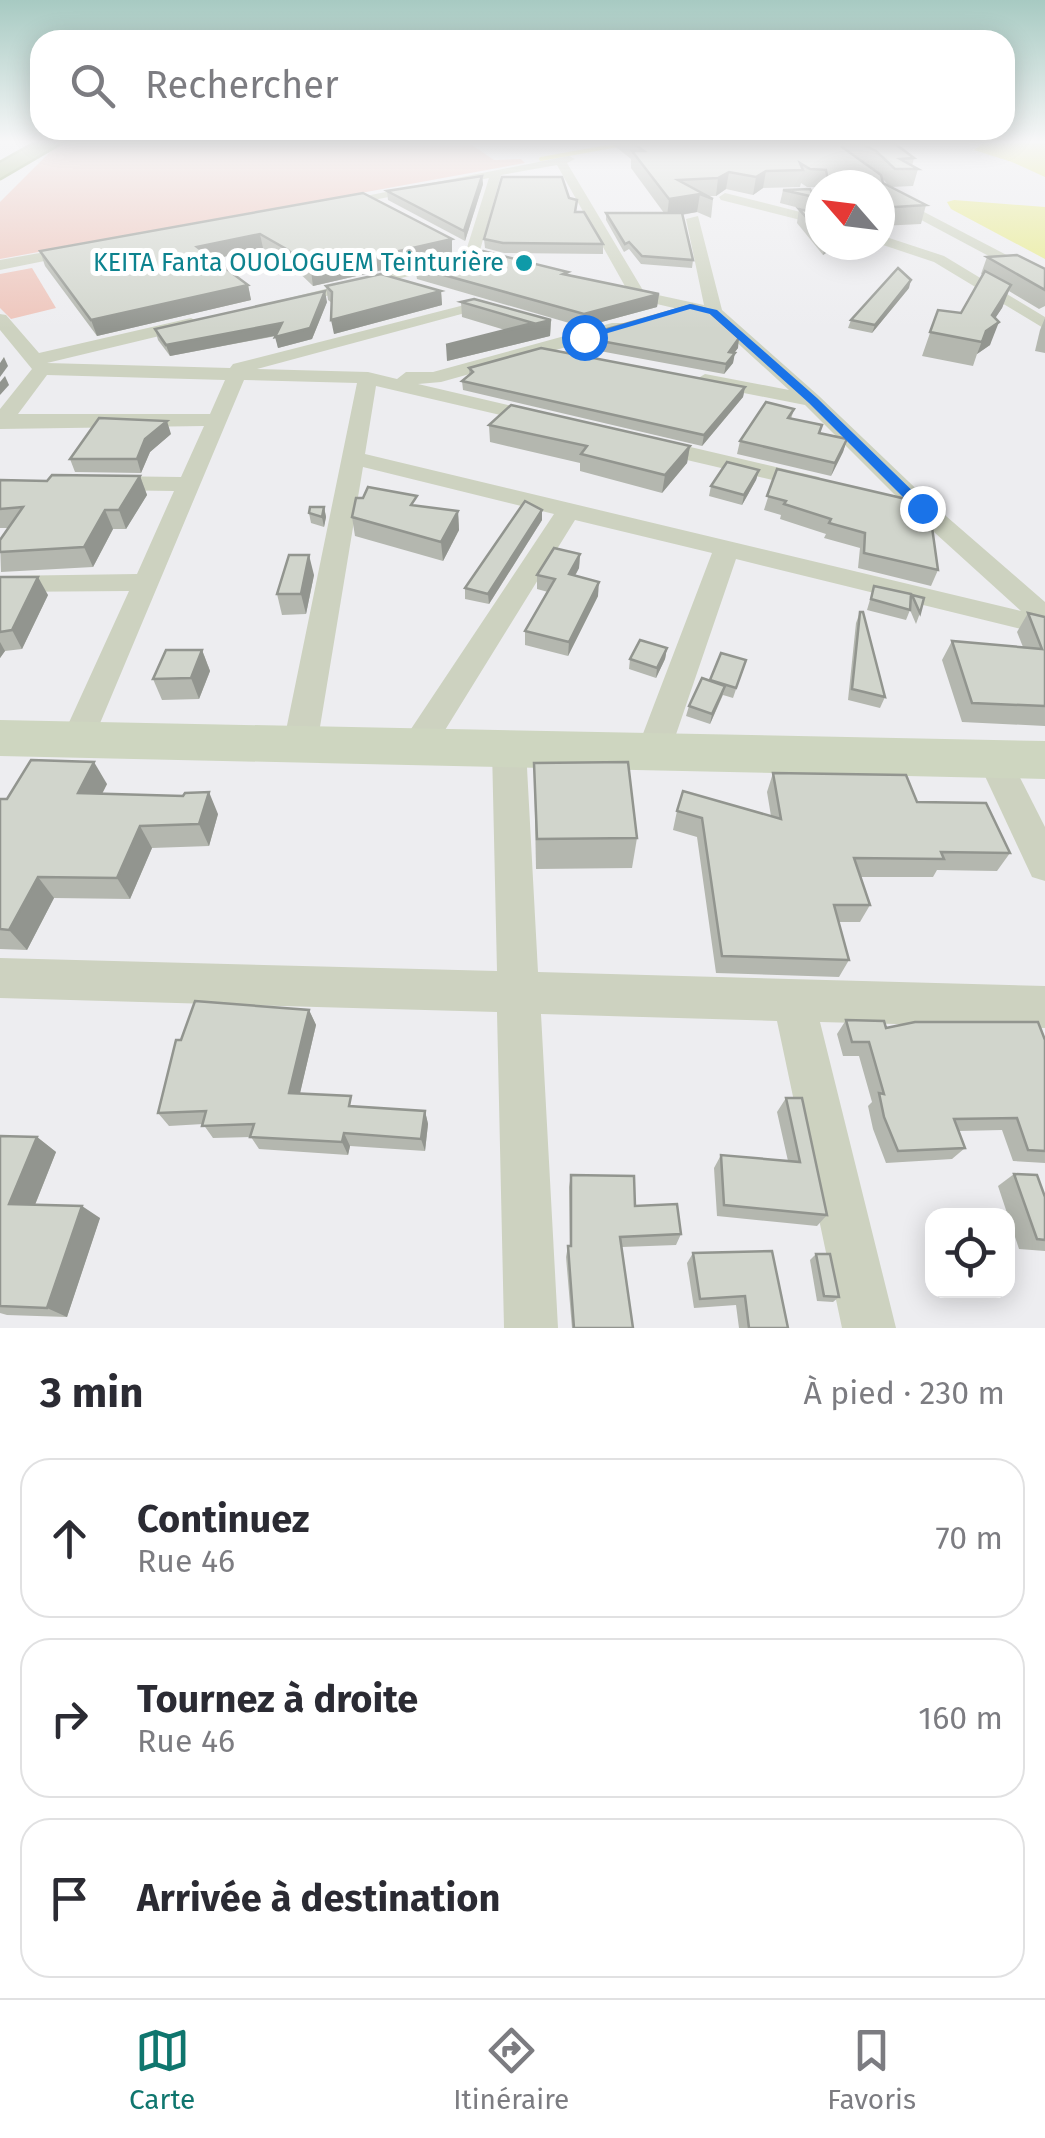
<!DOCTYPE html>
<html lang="fr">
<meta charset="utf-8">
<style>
:root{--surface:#fff;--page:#f7f7f7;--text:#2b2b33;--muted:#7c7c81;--line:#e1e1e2;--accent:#0f766e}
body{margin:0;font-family:"Fira Sans",sans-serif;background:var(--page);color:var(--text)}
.controls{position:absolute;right:30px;bottom:30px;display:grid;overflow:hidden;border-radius:20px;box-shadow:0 5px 25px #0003}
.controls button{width:90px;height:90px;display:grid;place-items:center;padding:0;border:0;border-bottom:2px solid var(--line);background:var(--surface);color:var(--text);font:50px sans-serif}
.compass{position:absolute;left:805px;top:170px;width:90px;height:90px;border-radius:50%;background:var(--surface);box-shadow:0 5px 25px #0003;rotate:298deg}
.stop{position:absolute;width:30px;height:30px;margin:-22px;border:8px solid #1a73e8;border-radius:50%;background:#fff}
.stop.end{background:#1a73e8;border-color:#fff;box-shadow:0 2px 10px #0008}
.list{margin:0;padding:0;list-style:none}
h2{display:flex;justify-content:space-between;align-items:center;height:130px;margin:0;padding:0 40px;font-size:42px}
h2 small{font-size:32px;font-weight:400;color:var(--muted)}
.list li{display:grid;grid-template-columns:65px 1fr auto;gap:30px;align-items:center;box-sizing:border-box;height:160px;margin:0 20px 20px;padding:0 20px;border:2px solid var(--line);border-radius:30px}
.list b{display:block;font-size:38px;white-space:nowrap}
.list p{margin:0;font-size:32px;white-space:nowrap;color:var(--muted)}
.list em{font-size:32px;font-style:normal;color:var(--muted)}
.icon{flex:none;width:55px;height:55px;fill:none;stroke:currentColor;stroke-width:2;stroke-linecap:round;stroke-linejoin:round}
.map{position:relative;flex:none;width:1045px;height:1328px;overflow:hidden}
.search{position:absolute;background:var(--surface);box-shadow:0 5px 25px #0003;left:30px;right:30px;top:30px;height:110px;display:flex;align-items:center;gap:25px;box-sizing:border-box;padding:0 35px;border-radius:30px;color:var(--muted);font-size:38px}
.sheet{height:670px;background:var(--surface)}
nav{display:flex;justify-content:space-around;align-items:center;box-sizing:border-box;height:140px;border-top:2px solid var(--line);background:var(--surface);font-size:28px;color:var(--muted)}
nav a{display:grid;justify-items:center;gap:5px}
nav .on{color:var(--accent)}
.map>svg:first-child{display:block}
.green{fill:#eec5bb}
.water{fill:#e7ea88}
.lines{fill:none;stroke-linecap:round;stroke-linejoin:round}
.stream{stroke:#e7ea88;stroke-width:4}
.highway-casing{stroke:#94a770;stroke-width:5}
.street{fill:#cdd2c0;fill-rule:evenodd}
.secondary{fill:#ced6c0;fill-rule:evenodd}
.highway{fill:#a9bc85;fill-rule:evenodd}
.wall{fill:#b4b7af}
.shaded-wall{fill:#92958f}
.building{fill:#d1d5cc;stroke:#92958f;stroke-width:2.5}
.route{fill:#1a73e8}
.culture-dot{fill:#0f9aa8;stroke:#fff;stroke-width:4}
.labels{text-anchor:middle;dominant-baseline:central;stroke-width:10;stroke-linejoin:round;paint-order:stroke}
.far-culture-label{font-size:25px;fill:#0d838f;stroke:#fff;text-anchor:end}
</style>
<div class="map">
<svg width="1045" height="1328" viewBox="0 0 1045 1328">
<rect width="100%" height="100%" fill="#ededf0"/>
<g class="green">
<polygon points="59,143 469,143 494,160 521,159 525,163 0,259 0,202"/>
<polygon points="32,268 56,308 11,319 0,308 0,274"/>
</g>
<g class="water">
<polygon points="983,143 1045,143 1045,177 1012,162 974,150"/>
<polygon points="954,200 1045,207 1045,259 951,209 947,202"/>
</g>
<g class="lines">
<polyline class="stream" points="541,159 629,143"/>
<g class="highway-casing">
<polygon id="highway" points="36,143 60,143 0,178 0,163"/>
</g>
<g class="street">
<path d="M569 156 575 159 567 163 644 292 704 305 686 219 698 216 722 310 819 396 931 503 1045 602V635L736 559 670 752 665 761 653 765 641 761 636 752 712 553 575 520 429 756 417 760 405 756 400 747 405 738 554 514 363 467 317 745 312 754 300 758 288 754 283 745 357 383 244 380 93 740 89 749 77 752 65 749 61 740 129 591 0 592V576L137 574 174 491 103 490 91 483 103 476 181 477 204 426 0 429V409L32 369 0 330V314L6 315 39 353 191 318 200 323 197 327 47 363 230 368 233 364 480 301V309L257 369 368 372 397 379 406 372H433L612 323H624V331L441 382 418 384 550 415 553 419 550 423 543 425 376 386 365 454 1021 611 913 513 805 405 698 384 695 380 705 374 789 390 708 316 614 294V288H626L557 165 501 175 479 254 472 258 465 254 489 178 331 208 325 204ZM47 375 225 380 210 414H18Z"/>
<polygon points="880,189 1045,275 1045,286 880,198"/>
<polygon points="725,193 820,217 820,225 721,200 719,197"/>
<polygon points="880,235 944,256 1045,317 1045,329 934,262 880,244"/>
<polygon points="79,246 86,250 84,253 0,270 0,260"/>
<polygon points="454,257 461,261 459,264 285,306 277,301"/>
<polygon points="652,438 819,477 823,482 811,489 644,450 641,445"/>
<polygon points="509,736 521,740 526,749 538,972 1045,986 1045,1028 820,1022 896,1328 842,1328 777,1021 541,1014 558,1328 504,1328 497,1012 0,998 0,958 497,971 492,749 497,740"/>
<polygon points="994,746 1006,750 1045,827 1045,881 1032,877 977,759 982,750"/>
</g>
<polygon class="secondary" points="0,720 1045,741 1045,779 0,756"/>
<use href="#highway" class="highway"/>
</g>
<g class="wall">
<polygon points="611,143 894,143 914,158 912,166 918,169 913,186 890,187 882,178 883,183 926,205 921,224 880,226 880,185 820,185 820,187 807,187 801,183 800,187 763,188 753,195 726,189 716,196 708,196 713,199 711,218 697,212 682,215 693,260 692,268 641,264 629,249 624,252 606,220 606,213 664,213 631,168 631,159"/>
<polygon points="482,176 483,184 465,241 388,200 387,191"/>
<polygon points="783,190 814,197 811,211 780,203"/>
<polygon points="363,193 452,239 452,254 313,286 291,265 263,248 213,259 248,285 251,300 97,336 45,266 40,251"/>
<polygon points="569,198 576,212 603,244 603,254 504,253 485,248 484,239"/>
<polygon points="799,209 820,214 820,245 830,245 829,251 823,255 797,223"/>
<polygon points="987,257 1045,269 1045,306 1039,309 1009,291 1002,308 995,318 990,345 977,354 973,366 922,356 938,310 961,313 983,275 981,274"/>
<polygon points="415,267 659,294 657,307 583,327 417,279"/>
<polygon points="326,286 441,291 442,305 334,334 332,303 328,300"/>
<polygon points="909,288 872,333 848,328 851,320"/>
<polygon points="327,302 312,339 278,348 276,336 170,356 158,340 155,329"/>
<polygon points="461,302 551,320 550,336 447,361 505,330 462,317"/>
<polygon points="1045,318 1045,353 1035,351 1040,330"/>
<polygon points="579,337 738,348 734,353 733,363 724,374 578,347"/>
<polygon points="469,368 745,387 743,397 702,446 463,390 462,381 469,375"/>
<polygon points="794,409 791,419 822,425 820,433 847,439 843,452 831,476 737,454 740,441"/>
<polygon points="489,425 690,446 687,463 662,493 580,471 580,463 490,442"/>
<polygon points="171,434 150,452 141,473 75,472 70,459"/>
<polygon points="777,469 938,570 931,586 858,568 860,548 824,538 826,534 780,519 781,515 764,510"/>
<polygon points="759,470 756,480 742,505 709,496 711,486"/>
<polygon points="140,476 147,495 126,529 113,529 93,567 1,572 0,540 9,528 0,528 0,480 47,481"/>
<polygon points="363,498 458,511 459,530 443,561 355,536 352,517"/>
<polygon points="324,507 326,517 324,527 311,523 309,513"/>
<polygon points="542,510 542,520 489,604 465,599 465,588"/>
<polygon points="580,554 579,568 575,576 598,596 568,656 525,645 525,631 548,592 537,589 537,575"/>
<polygon points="314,575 306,614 282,615 277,594"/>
<polygon points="0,577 48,595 22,649 5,651 0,658"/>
<polygon points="874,586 912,595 920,613 916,624 910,610 906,620 867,610"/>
<polygon points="860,612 885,697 880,708 848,700 856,623"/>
<polygon points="1028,613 1045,617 1045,726 962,722 942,660 952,641 1023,647 1017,632"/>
<polygon points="667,648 665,659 656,678 629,669 630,659"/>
<polygon points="202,650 210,671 199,699 162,700 153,679"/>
<polygon points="746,660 733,698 723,695 710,724 686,716 689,706 709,681"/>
<polygon points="534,763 637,838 632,868 536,869"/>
<polygon points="773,773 917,802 1010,853 997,871 937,870 933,877 860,877 870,905 860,922 839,922 849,960 839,977 716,973 697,837 673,830 677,811 771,816 767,792"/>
<polygon points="107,784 102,794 218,814 209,846 152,848 130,899 54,898 27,950 0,949 0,799"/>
<polygon points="309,1010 316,1025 300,1093 355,1106 425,1111 428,1124 425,1151 350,1146 348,1155 259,1149 251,1137 213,1138 203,1124 169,1126 158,1113"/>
<polygon points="846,1020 886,1028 1045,1040 1045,1163 1013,1161 1002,1130 958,1131 965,1148 952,1159 886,1163 873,1129 868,1106 872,1102 859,1056 843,1056 837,1034"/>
<polygon points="786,1098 827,1215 817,1226 717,1216 714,1168 721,1155 788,1161 777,1112"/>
<polygon points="37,1137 56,1152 35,1205 100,1218 67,1317 7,1315 0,1313 0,1306"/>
<polygon points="1014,1174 1045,1197 1045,1251 1019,1249 998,1186"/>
<polygon points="571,1175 635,1206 681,1234 676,1245 622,1247 633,1328 572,1328 566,1257 568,1246 570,1246 569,1187"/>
<polygon points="693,1253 788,1328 739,1328 736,1305 694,1308 687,1263"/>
<polygon points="816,1254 839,1297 833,1302 817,1301 810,1260"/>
</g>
<g class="shaded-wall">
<polygon points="766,171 763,188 753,195 756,177"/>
<polygon points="729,172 726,189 716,196 718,178"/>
<polygon points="482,176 483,184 465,241 464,231"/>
<polygon points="700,194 697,212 667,217 669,199"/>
<polygon points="260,234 263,248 201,262 197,247"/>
<polygon points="452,239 452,254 313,286 311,271"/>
<polygon points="825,245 830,245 829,251 823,255"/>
<polygon points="911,280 909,288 872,333 875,325"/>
<polygon points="248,285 251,300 97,336 91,320"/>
<polygon points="1011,285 1002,308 988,329 999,322 990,345 977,354 992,315"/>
<polygon points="325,291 327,302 312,339 278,348 275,337"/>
<polygon points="441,291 442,305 334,334 331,320"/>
<polygon points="659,294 657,307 583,327 584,314"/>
<polygon points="551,320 550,336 447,361 446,345"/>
<polygon points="282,323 284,334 170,356 166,345"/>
<polygon points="739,338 738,348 727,362 729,352"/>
<polygon points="735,353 733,363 724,374 726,364"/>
<polygon points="4,357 8,366 0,377 0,363"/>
<polygon points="5,376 9,385 0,395 0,382"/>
<polygon points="745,387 743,397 702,446 704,435"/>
<polygon points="167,421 171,434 150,452 141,473 137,459 145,439"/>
<polygon points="847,439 843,452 831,476 835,463"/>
<polygon points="690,446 687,463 662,493 665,475"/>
<polygon points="759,470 756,480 742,505 744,495"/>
<polygon points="140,476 147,495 126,529 119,510"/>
<polygon points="324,507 326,517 324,527 322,517"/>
<polygon points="105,510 113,529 93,567 84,547"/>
<polygon points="542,510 542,520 489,604 488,594"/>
<polygon points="458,511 459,530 443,561 441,542"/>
<polygon points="580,554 579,568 568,588 569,574"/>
<polygon points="309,555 314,575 306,614 301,594"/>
<polygon points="38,577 48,595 22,649 12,630"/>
<polygon points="599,582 598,596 568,656 569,642"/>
<polygon points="0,642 5,651 0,658"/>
<polygon points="667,648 665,659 656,678 657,668"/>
<polygon points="202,650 210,671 199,699 191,678"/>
<polygon points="725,686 722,696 710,724 712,714"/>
<polygon points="94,762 107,784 91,815 78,793"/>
<polygon points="209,792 218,814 209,846 199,824"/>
<polygon points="140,826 152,848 130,899 117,878"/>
<polygon points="38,877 54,898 27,950 9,930"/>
<polygon points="309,1010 316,1025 297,1106 289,1093"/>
<polygon points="425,1111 428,1124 425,1151 421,1139"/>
<polygon points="344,1133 350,1146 348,1155 342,1142"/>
<polygon points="37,1137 56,1152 30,1217 9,1204"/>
<polygon points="82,1206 100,1218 67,1317 47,1308"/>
</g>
<g class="building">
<polygon points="633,143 843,143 842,147 881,175 883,183 926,205 880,208 880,185 834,185 828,181 826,170 810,169 800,163 803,170 766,171 756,177 729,172 718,178 678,180 713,199 700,194 669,199 632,151 644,151"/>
<polygon points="860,143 894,143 914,158 900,159 918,169 895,169 876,151"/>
<polygon points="482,176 464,231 387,191"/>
<polygon points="502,177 562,177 569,198 577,200 575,212 584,212 603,244 503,243 484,239"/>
<polygon points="810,189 814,197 783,190"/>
<polygon points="363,193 452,239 311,271 288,250 260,234 197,247 248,285 91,320 40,251"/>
<polygon points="799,209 820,214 820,233"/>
<polygon points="606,213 682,213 693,260 642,256 629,242 625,244"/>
<polygon points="483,251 568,272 563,274 659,294 584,314 415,267"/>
<polygon points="1017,255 1045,269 1045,290 987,257"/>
<polygon points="898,268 911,280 875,325 851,320"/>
<polygon points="985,271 1011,285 992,315 999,322 986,331 982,342 930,332 938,310 961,313"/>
<polygon points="381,274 441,291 331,320 332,292 326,286"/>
<polygon points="325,291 310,328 275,337 282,323 166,345 155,329"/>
<polygon points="474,299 551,320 446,345 533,323 461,302"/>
<polygon points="692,305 706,309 739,338 729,352 735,353 726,364 579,337"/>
<polygon points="541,348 745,387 704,435 462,381 473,372 469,368"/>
<polygon points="766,402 794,409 788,418 822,425 819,433 847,439 835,463 740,441"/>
<polygon points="511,405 690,446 665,475 581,454 587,446 489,425"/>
<polygon points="99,418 167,421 145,439 137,459 70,459"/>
<polygon points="727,462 759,470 744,495 711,486"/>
<polygon points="777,469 906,499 930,513 938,570 864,553 865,533 829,523 831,519 784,504 786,501 767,496"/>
<polygon points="52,475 140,476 119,510 105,510 84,547 0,552 0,540 23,507 0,509 0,480 47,481"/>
<polygon points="368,487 417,496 411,505 458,511 441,542 352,517 356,498 363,498"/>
<polygon points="525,501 542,510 488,594 465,588"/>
<polygon points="310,507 324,507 322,517 309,513"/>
<polygon points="554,548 580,554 569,574 599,582 569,642 525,631 555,579 537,575"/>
<polygon points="289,555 309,555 301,594 277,594"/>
<polygon points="0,577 38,577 12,630 0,632"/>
<polygon points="874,586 911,594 910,610 871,599"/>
<polygon points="912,595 924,598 920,613"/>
<polygon points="860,612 863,612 885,697 852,689"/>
<polygon points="1028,613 1045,617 1045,706 972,703 952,641 1042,649"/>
<polygon points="640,640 667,648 657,668 630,659"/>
<polygon points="166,650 202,650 191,678 153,679"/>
<polygon points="721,653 746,660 736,688 710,680"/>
<polygon points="702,678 725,686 712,714 689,706"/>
<polygon points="31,760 94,762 78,793 183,796 185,793 209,792 199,824 140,826 117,878 38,877 9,930 0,929 0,799 7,799"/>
<polygon points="628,762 637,838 537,839 534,763"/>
<polygon points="773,773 906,775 917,802 986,803 1010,853 941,852 944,859 854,858 870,905 834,905 849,960 722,956 702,818 677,811 683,791 781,819"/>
<polygon points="195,1001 309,1010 289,1093 351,1096 349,1106 425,1111 421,1139 344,1133 342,1142 250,1137 254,1124 202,1126 206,1111 158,1113 176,1040 181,1040"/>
<polygon points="846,1020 884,1021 886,1028 915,1022 1038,1022 1045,1040 1045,1151 1028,1150 1017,1118 954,1119 965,1148 898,1151 884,1117 879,1093 884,1094 869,1042 852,1042"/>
<polygon points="786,1098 802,1098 827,1215 724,1205 721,1155 800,1162"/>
<polygon points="0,1136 37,1137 9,1204 82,1206 47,1308 0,1306"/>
<polygon points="1014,1174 1037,1175 1045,1197 1045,1240 1037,1239"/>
<polygon points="571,1175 634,1176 635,1206 677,1204 681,1234 620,1237 633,1328 574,1328 568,1246 571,1246"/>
<polygon points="772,1251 788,1328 749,1328 745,1296 700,1299 693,1253"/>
<polygon points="816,1254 830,1254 839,1297 824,1296"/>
</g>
<linearGradient id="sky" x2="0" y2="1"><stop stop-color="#a7cac2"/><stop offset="0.43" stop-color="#f7f7f8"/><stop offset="1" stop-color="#f7f7f8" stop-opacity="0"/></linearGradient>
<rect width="1045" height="329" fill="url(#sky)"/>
<polygon class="route" points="690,304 717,310 817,398 927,505 927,511 917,511 809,403 710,314 690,309 584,340 579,337"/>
<circle class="culture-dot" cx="524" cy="263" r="10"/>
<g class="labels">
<g class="far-culture-label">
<text x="504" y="263">KEITA Fanta OUOLOGUEM Teinturière</text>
</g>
</g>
</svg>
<div class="controls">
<button><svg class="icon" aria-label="locate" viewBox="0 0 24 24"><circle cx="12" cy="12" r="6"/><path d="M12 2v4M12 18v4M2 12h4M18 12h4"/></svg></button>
</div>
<svg class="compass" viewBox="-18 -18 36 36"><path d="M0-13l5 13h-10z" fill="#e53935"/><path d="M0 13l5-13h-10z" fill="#7c7c81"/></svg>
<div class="stop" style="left:584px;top:337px"></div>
<div class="stop end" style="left:922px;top:508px"></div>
<div class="search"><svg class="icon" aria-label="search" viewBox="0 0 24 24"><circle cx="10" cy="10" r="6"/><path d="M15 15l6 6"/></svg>Rechercher</div>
</div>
<section class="sheet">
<h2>3 min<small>À pied · 230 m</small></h2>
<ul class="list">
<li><svg class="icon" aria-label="ahead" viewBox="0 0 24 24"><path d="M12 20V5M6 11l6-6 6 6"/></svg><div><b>Continuez</b><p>Rue 46</p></div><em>70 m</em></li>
<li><svg class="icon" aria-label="right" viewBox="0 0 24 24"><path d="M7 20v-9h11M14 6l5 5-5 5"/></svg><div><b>Tournez à droite</b><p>Rue 46</p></div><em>160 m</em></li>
<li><svg class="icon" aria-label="arrive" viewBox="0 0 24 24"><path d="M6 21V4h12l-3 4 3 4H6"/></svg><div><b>Arrivée à destination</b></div></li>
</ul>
</section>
<nav>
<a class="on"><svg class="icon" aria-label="map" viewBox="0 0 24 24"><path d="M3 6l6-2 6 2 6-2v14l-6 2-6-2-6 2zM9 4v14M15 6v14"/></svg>Carte</a>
<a><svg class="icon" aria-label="directions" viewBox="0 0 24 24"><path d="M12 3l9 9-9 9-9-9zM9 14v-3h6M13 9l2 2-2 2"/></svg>Itinéraire</a>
<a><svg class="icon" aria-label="saved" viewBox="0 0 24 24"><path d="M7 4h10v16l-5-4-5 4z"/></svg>Favoris</a>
</nav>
